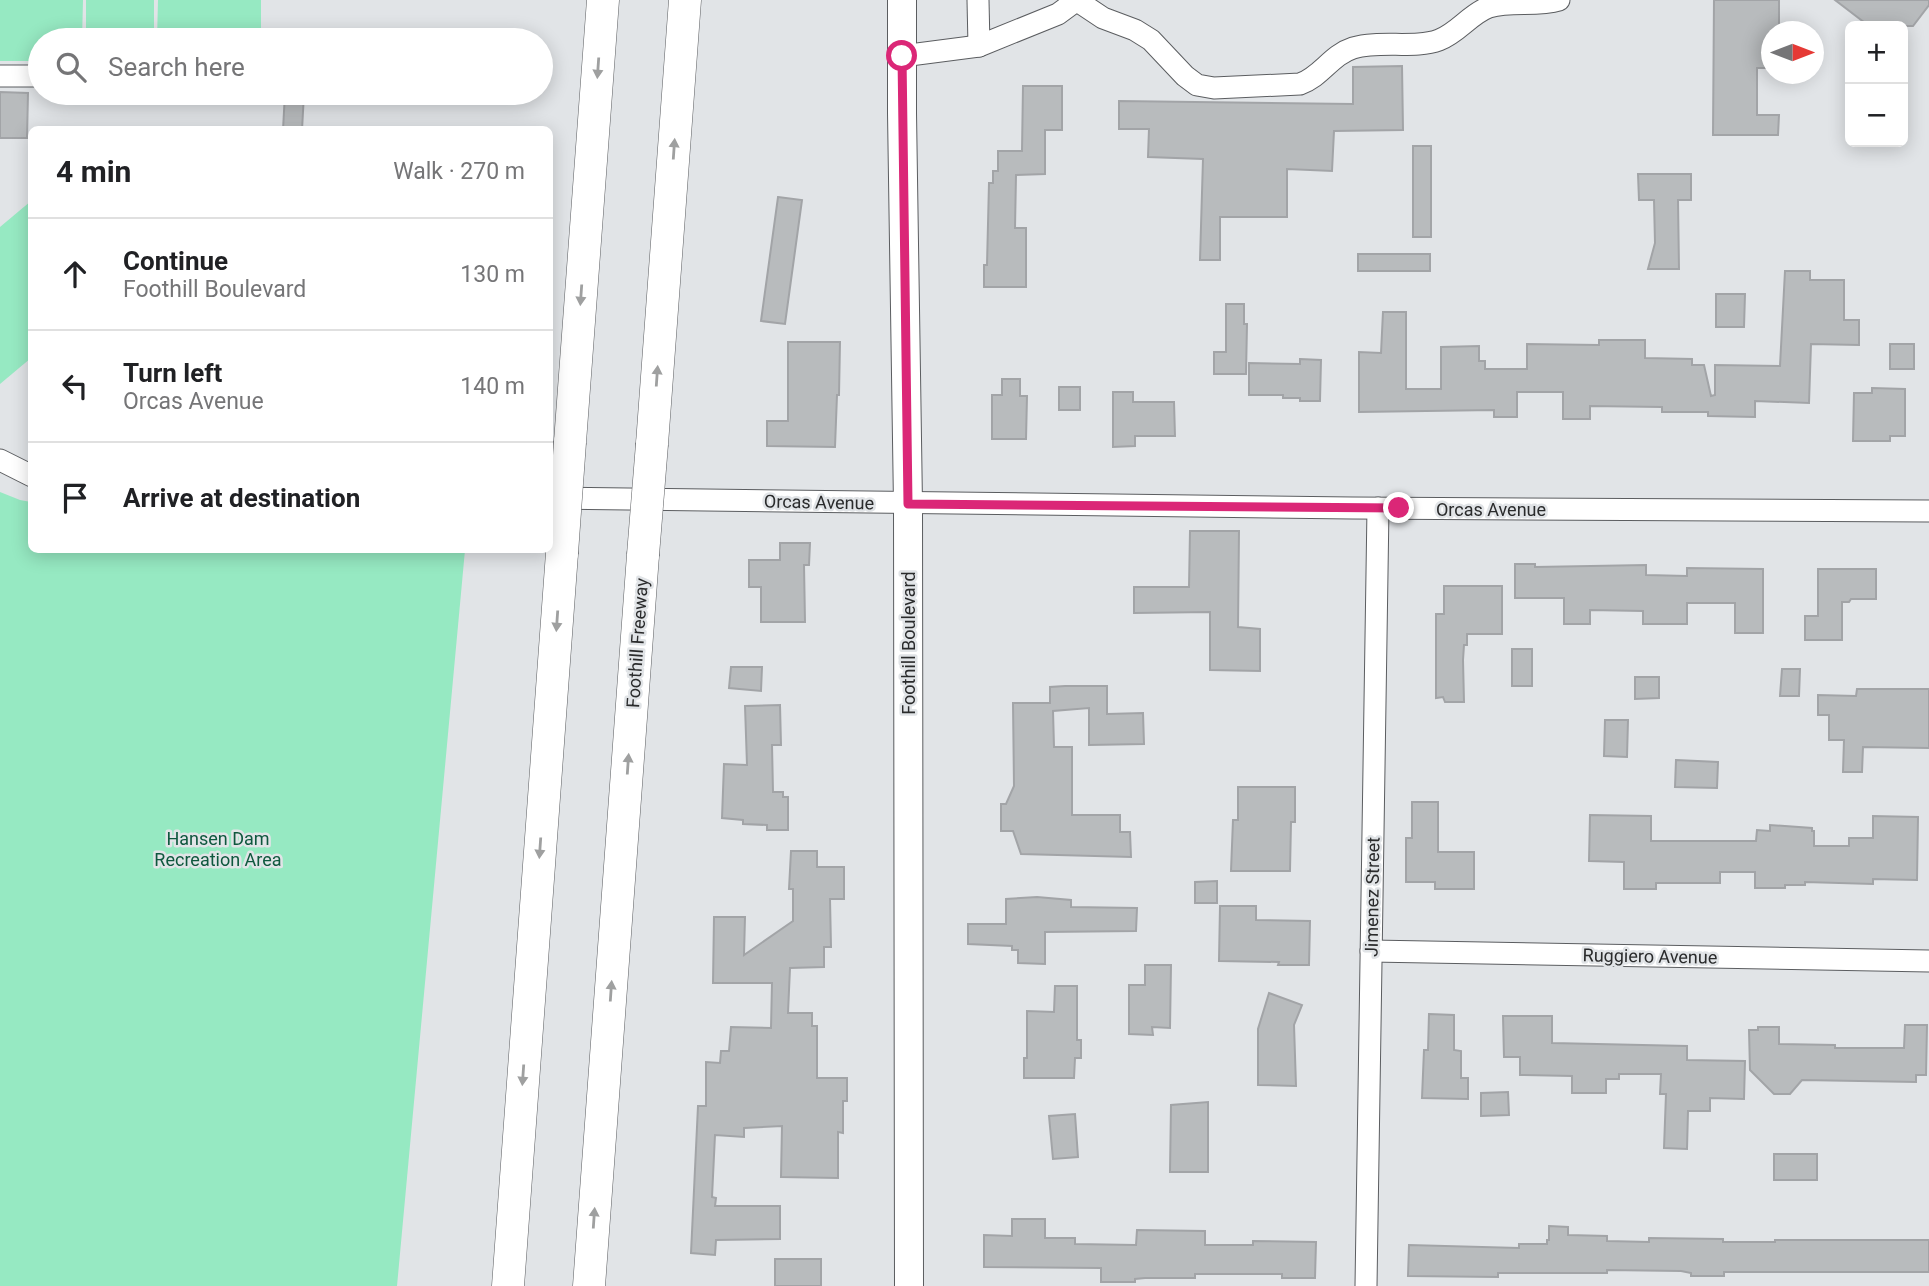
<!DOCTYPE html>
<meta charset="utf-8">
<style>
:root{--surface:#fff;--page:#f2f2f2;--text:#202124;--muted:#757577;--line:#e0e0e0}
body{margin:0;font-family:Roboto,sans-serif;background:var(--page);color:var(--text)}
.controls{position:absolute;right:21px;top:21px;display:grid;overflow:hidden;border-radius:10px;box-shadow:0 4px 18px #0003}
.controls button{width:63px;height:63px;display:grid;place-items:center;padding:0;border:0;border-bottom:2px solid var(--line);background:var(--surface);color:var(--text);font:35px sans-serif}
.compass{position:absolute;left:1761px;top:21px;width:63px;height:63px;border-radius:50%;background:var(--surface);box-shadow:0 4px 18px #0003;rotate:90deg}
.stop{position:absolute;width:21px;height:21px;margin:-16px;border:5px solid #db2777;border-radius:50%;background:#fff}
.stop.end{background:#db2777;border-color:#fff;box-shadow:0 2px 7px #0008}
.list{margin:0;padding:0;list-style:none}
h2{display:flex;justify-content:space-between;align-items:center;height:91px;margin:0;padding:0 28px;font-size:30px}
h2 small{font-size:23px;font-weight:400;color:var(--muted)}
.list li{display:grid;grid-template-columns:46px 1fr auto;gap:21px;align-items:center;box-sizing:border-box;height:112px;padding:0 28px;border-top:2px solid var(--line)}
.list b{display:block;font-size:26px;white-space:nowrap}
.list p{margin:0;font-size:23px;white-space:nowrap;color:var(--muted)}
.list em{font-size:23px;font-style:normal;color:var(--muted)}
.icon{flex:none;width:38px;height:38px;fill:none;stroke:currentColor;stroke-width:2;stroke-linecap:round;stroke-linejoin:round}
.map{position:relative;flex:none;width:1929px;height:1286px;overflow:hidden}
.search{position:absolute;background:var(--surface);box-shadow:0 4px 18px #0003;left:28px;top:28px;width:525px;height:77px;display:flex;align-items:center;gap:18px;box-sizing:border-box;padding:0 24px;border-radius:38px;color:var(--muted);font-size:26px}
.panel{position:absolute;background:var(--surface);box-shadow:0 4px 18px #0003;left:28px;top:126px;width:525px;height:427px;border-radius:10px}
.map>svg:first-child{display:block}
.green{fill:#96e9c2}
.building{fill:#b8bbbd;stroke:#a2a4a7;stroke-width:2}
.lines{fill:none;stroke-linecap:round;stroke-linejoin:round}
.minor-casing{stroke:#5b5d60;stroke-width:23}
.major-casing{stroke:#5b5d60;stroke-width:30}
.highway-casing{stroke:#5b5d60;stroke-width:33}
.minor{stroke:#fff;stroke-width:21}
.major{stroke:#fff;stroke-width:28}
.highway{stroke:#fff;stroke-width:32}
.highway-bridge-casing{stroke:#5b5d60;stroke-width:33;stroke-linecap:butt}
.highway-bridge{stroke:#fff;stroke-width:32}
.oneway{fill:#9fa0a0}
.route{stroke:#db2777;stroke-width:9}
.labels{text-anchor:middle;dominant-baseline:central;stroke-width:5;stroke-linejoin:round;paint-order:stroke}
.street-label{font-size:18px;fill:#2a2b2c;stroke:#e1e4e7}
.park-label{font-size:18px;fill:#0e583e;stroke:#e1e4e7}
</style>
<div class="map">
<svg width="1929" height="1286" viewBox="0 0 1929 1286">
<rect width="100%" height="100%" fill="#e1e4e7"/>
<g class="green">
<polygon points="0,0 83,0 82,40 40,40 40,61 0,61"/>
<rect x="86" y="0" width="68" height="40"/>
<polygon points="158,0 261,0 261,40 157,40"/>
<polygon points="31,201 31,358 0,384 0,227"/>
<polygon points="0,492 20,500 31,502 32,550 481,550 465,550 397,1286 0,1286"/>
</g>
<g class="building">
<polygon points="1714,0 1779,0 1779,32 1772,32 1772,68 1757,68 1757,115 1779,115 1778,135 1713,135"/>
<polygon points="1835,0 1929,0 1929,5 1913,26 1869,26"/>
<polygon points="1402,66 1403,130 1334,131 1332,171 1287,169 1287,217 1220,217 1220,260 1200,260 1203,159 1148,157 1149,129 1119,129 1119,101 1353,104 1353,67"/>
<polygon points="1023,86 1062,86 1062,130 1045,130 1045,174 1016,175 1015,228 1026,228 1026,287 984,287 984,265 987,265 989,183 993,183 993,171 998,171 998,151 1022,151"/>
<polygon points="0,92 28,93 27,138 0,138"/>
<polygon points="285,93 304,93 302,130 283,130"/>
<rect x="1413" y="146" width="18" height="91"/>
<polygon points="1638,174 1691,174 1691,200 1678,200 1679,269 1648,269 1655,243 1654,200 1639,200"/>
<polygon points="778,197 802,200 785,324 761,321"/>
<rect x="1358" y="254" width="72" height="17"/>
<polygon points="1785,271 1810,271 1810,280 1844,280 1844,320 1859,320 1859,345 1811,344 1809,403 1755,401 1755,417 1708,416 1708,412 1662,412 1662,407 1590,406 1590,419 1563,419 1563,392 1517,392 1517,417 1494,417 1494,410 1359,412 1359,352 1381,353 1383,312 1406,312 1406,389 1441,389 1441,347 1479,346 1479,361 1485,361 1485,369 1527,369 1527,344 1599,345 1599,340 1645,340 1645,358 1692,359 1692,365 1704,365 1711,396 1715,395 1715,365 1780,366"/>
<polygon points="1716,294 1745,294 1744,327 1716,327"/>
<polygon points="1226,304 1244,304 1244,324 1247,324 1246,374 1214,374 1214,352 1226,352"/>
<polygon points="788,342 840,342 839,395 837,395 835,447 767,446 767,421 788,421"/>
<rect x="1890" y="344" width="24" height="25"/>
<polygon points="1300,359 1321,360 1320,401 1300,401 1300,398 1283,398 1283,395 1249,395 1249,363 1300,364"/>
<polygon points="1002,379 1020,379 1020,396 1027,396 1026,439 992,439 992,395 1002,395"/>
<rect x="1059" y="387" width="21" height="23"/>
<polygon points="1872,388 1905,389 1905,436 1890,436 1890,441 1853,441 1854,393 1872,393"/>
<polygon points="1113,392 1133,392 1133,402 1174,402 1175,436 1135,436 1135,446 1113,447"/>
<polygon points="1190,531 1239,531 1238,627 1260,629 1260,671 1210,670 1210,612 1134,613 1134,587 1189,587"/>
<polygon points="780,543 810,543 809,565 804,565 805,622 761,622 761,587 749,587 749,560 780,560"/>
<polygon points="1515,564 1535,564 1535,567 1646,565 1646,575 1687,576 1687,568 1763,569 1763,633 1735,633 1735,603 1687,603 1687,624 1643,624 1643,611 1590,610 1590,624 1564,624 1564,598 1515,598"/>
<polygon points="1818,569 1876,569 1876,599 1851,599 1849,602 1842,602 1842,640 1805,640 1805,616 1818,616"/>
<polygon points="1444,586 1502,586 1502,634 1467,634 1467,645 1464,645 1463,660 1464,702 1445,702 1443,697 1436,698 1436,614 1444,614"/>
<rect x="1512" y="649" width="20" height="37"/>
<polygon points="731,667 762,667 761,691 729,688"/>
<polygon points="1782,669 1800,669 1799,696 1780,696"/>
<polygon points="1635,677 1659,677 1659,698 1635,699"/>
<polygon points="1065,686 1107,686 1107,714 1143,713 1144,744 1089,745 1089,708 1053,711 1054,747 1072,747 1072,815 1120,815 1120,832 1130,832 1131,857 1021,854 1013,831 1001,831 1001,804 1006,804 1014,786 1013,703 1050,703 1050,687"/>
<polygon points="1857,689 1929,689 1929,748 1863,747 1862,772 1843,772 1844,740 1829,740 1829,715 1818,715 1818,695 1856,696"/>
<polygon points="780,705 781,745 772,745 773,792 783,792 783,797 788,797 788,830 767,830 767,825 743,824 743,820 722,818 724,764 747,765 745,706"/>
<polygon points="1605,720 1628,720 1627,757 1604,756"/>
<polygon points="1676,760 1718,762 1717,788 1675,787"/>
<polygon points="1238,787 1295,787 1295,822 1291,822 1290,871 1231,871 1233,820 1238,820"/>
<polygon points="1412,802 1438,802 1438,852 1474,852 1474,889 1435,889 1435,882 1406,882 1406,838 1412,838"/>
<polygon points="1590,815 1651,816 1651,841 1756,841 1757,830 1770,831 1770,825 1812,828 1812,831 1814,831 1814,846 1849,846 1849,838 1873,838 1873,816 1918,817 1917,880 1873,879 1873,884 1805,882 1805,885 1785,885 1785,888 1755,888 1755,872 1720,872 1720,883 1656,883 1656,889 1624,889 1624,862 1589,861"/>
<polygon points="791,851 817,851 817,867 844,867 844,899 830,899 831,947 824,947 824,967 790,968 788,1013 812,1013 812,1026 817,1026 817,1078 847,1078 847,1101 843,1101 843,1133 838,1132 838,1178 781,1177 782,1126 744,1128 744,1137 715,1135 712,1197 716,1198 715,1206 780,1206 780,1239 716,1240 715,1255 691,1253 698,1106 706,1106 706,1062 720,1063 721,1051 729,1051 731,1027 771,1028 772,983 713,983 714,917 745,917 744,955 793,921 793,889 789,889"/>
<polygon points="1217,881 1217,903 1195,903 1195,882"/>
<polygon points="1037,897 1071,900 1071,907 1137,908 1136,931 1045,932 1045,964 1018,963 1018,950 1012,950 1012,946 968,944 968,924 1006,924 1006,899"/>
<polygon points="1220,906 1256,906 1256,920 1310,921 1309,965 1278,965 1279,962 1219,961"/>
<polygon points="1145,965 1171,965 1170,1028 1152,1027 1153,1035 1129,1034 1129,985 1145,985"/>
<polygon points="1055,986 1077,986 1077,1040 1081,1040 1081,1058 1075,1058 1074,1078 1024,1078 1024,1058 1027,1058 1027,1011 1054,1012"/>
<polygon points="1269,993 1302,1005 1294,1025 1296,1086 1258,1085 1258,1029"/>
<polygon points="1429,1014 1454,1015 1454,1050 1461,1051 1461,1078 1468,1078 1468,1099 1422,1098 1424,1050 1428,1050"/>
<polygon points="1503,1016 1552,1016 1552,1043 1687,1046 1687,1060 1745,1061 1744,1099 1710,1098 1710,1111 1688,1111 1687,1149 1664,1148 1666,1094 1660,1094 1661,1074 1619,1074 1619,1079 1606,1079 1606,1093 1572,1093 1572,1076 1520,1075 1520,1057 1504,1057"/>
<polygon points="1905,1025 1927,1025 1926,1075 1916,1075 1916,1082 1802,1080 1790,1094 1774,1094 1750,1070 1749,1030 1758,1030 1758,1027 1779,1027 1779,1044 1835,1045 1835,1048 1904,1048"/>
<polygon points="1508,1092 1509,1115 1481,1116 1481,1093"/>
<polygon points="1208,1102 1208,1172 1170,1172 1171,1105"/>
<polygon points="1075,1114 1078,1157 1053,1159 1049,1116"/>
<rect x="1774" y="1154" width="43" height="26"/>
<polygon points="1012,1219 1045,1219 1045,1238 1075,1238 1075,1244 1136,1245 1137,1230 1205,1231 1205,1245 1253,1245 1253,1241 1316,1242 1315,1278 1282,1278 1282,1274 1195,1274 1195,1278 1145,1278 1135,1279 1135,1282 1101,1282 1101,1268 984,1267 984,1235 1012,1236"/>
<polygon points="1549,1226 1568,1227 1568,1235 1607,1236 1607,1241 1649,1242 1649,1238 1723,1239 1723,1242 1775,1242 1775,1240 1929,1240 1929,1272 1724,1272 1724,1276 1691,1276 1691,1273 1681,1271 1607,1270 1607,1273 1498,1273 1498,1277 1408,1276 1409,1245 1519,1248 1519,1244 1547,1244 1547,1240 1549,1240"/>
<rect x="775" y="1259" width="46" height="27"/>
</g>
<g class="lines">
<g class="minor-casing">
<g id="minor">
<polyline points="978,0 979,46"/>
<path d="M1076 0 1103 18 1135 30 1151 40 1185 76 1197 85 1214 88 1300 84C1321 77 1331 55 1353 48 1380 40 1415 49 1439 40 1458 33 1470 14 1489 7 1511 0 1537 7 1559 0"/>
<polyline points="902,56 979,46 1058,14 1077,0"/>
<polyline points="0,76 40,76"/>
<polyline points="0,460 32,476"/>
<polyline points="550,498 1352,508 1929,511"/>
<polyline points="1371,951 1929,961"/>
<polyline points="1366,1286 1378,508"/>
</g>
</g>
<g class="major-casing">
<polyline id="major" points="902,0 902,113 908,504 909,1286"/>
</g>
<g class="highway-casing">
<g id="highway">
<polyline points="570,442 603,0"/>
<polyline points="652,444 685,0"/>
<polyline points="508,1286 562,553"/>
<polyline points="589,1286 643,555"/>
</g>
</g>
<use href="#minor" class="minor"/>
<use href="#major" class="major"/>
<use href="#highway" class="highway"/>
<g class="highway-bridge-casing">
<g id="highway-bridge">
<polyline points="562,553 570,442"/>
<polyline points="643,555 652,444"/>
</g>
</g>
<use href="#highway-bridge" class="highway-bridge"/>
</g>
<defs><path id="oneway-solid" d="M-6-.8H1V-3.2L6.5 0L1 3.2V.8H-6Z" transform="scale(1.75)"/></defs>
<g class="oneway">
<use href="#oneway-solid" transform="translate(598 68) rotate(94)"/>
<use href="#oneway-solid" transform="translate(674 149) rotate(-86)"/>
<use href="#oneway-solid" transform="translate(581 295) rotate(94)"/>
<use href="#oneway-solid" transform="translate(657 376) rotate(-86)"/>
<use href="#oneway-solid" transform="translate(557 621) rotate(94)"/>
<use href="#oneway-solid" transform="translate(628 764) rotate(-86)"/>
<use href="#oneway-solid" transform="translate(540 848) rotate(94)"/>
<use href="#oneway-solid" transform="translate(611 991) rotate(-86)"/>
<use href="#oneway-solid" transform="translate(523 1075) rotate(94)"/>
<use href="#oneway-solid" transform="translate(594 1218) rotate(-86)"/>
</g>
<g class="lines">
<polyline class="route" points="902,56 908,504 1399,508"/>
</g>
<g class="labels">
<g class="street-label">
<text transform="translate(819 502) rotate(1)">Orcas Avenue</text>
<text x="1491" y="509">Orcas Avenue</text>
<text transform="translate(637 643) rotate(-86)">Foothill Freeway</text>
<text transform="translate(908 643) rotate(-90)">Foothill Boulevard</text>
<text transform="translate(1372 897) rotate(-89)">Jimenez Street</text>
<text transform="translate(1650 956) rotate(1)">Ruggiero Avenue</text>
</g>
<g class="park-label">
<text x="218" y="838">Hansen Dam<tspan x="218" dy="21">Recreation Area</tspan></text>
</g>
</g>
</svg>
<div class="controls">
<button>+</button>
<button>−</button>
</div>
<svg class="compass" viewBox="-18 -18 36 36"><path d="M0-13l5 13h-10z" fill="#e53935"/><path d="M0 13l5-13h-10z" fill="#757577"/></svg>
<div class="stop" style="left:902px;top:56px"></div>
<div class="stop end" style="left:1399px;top:508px"></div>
<div class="search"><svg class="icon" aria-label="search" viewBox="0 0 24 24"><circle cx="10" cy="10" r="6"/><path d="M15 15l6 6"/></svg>Search here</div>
<section class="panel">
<h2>4 min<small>Walk · 270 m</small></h2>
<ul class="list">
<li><svg class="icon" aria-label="ahead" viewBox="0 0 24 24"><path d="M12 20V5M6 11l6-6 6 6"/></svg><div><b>Continue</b><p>Foothill Boulevard</p></div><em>130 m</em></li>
<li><svg class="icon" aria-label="left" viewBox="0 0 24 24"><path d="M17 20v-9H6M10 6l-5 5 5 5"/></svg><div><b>Turn left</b><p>Orcas Avenue</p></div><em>140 m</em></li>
<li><svg class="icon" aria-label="arrive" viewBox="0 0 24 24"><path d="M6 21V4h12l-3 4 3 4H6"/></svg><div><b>Arrive at destination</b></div></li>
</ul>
</section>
</div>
